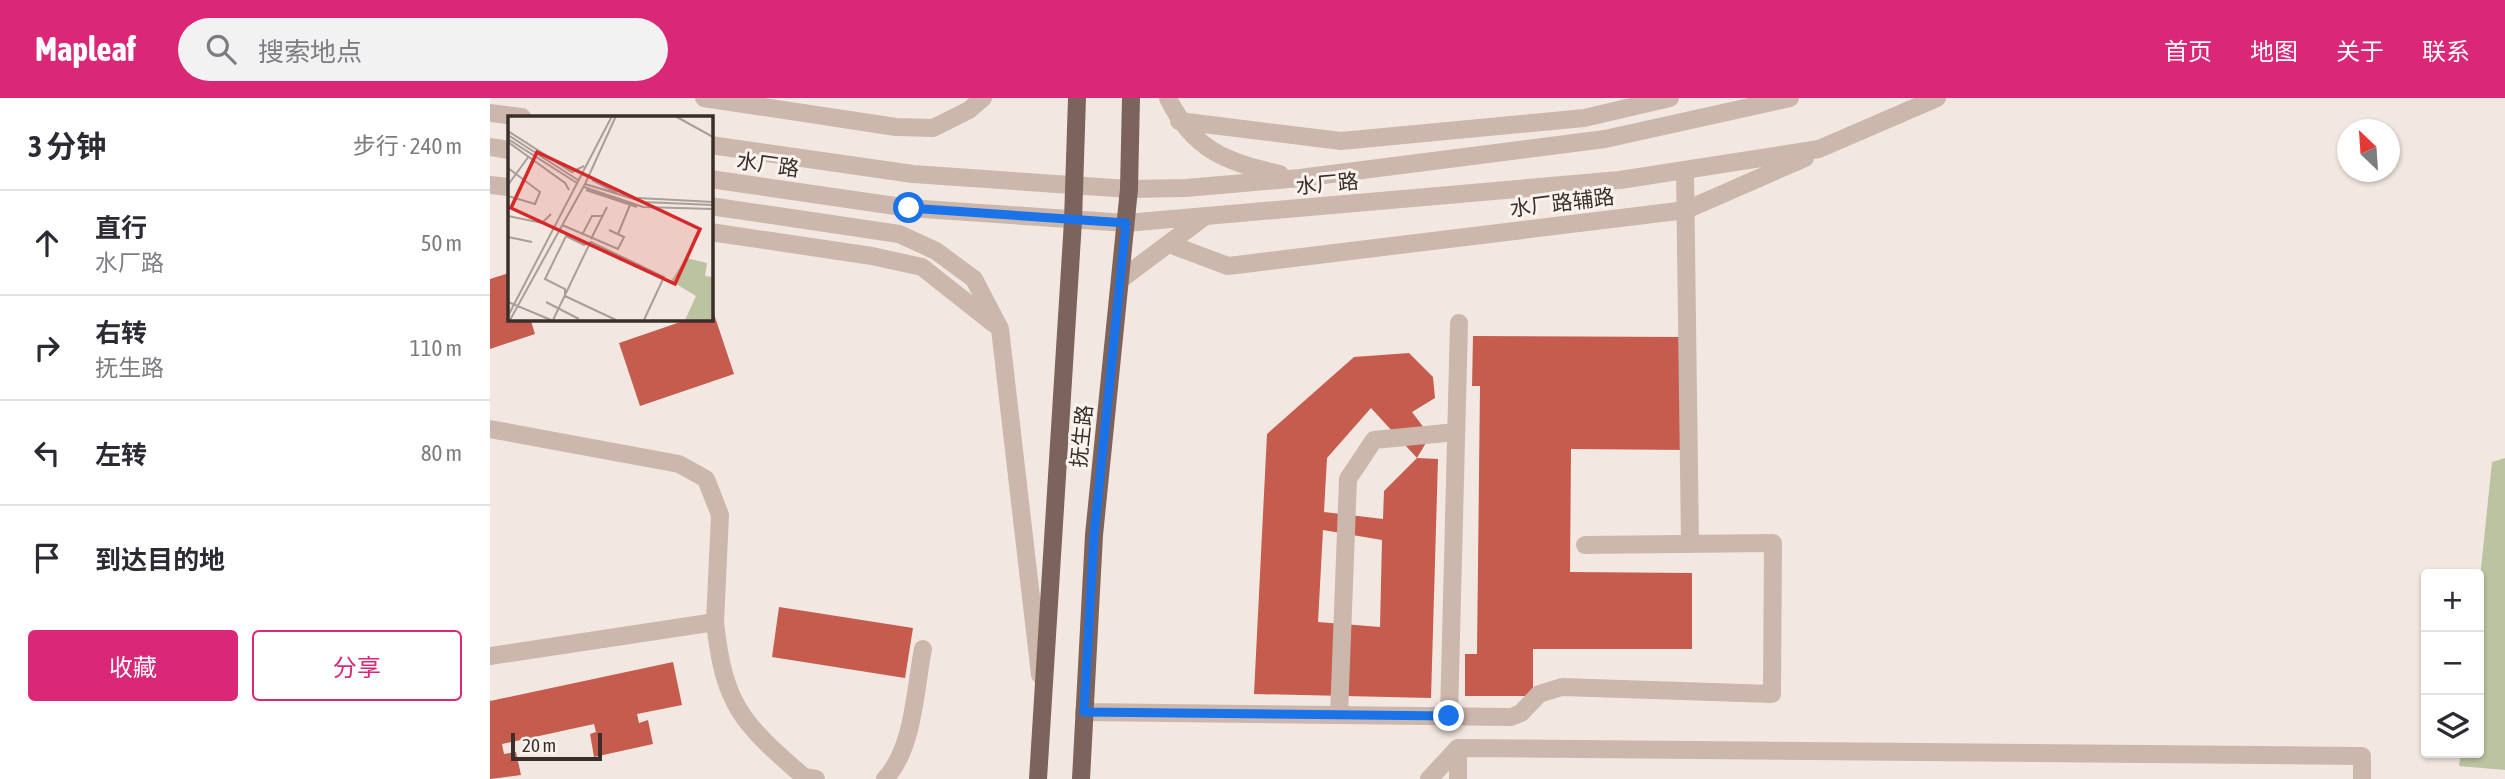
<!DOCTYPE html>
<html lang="zh">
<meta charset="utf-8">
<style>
:root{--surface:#fff;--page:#f2f2f3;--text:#2b2b33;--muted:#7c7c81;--line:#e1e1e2;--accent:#db2777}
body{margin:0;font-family:"Asap Condensed","Noto Sans SC",sans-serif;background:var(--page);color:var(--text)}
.controls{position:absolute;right:21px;bottom:21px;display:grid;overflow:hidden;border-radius:7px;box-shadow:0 2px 5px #0004}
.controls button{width:63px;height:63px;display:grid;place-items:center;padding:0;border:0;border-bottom:2px solid var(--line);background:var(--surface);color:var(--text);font:35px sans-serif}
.compass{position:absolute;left:1847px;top:21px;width:63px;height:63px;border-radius:50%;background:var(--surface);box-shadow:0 2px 5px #0004;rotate:335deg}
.scale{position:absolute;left:21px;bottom:18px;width:91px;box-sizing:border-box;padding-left:7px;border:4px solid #3a2e2b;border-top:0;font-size:19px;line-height:24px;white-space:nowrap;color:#3a2e2b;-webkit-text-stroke:5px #faf3ed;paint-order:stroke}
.stop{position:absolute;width:21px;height:21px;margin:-16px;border:5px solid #1a73e8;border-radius:50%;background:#fff}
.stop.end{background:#1a73e8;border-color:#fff;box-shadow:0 2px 7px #0008}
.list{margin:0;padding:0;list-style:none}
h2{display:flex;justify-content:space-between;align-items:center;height:91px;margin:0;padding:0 28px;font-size:30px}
h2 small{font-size:23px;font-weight:400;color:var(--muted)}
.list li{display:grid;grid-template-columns:46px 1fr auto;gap:21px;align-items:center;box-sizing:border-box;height:105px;padding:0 28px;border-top:2px solid var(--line)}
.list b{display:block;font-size:26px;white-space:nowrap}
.list p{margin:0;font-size:23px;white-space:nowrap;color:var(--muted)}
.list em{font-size:23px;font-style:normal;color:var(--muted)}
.actions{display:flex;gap:14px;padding:21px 28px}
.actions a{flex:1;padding:16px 0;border:2px solid var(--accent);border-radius:7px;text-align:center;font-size:24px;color:var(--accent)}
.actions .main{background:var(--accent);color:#fff}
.icon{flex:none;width:38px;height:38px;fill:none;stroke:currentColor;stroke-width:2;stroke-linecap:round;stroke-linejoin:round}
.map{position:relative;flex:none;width:2015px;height:681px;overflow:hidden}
header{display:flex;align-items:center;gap:42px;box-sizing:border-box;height:98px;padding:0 35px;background:var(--accent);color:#fff}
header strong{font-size:33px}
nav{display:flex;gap:38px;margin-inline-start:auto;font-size:24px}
.search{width:490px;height:63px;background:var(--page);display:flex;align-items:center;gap:18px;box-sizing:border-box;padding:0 24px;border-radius:38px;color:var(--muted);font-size:26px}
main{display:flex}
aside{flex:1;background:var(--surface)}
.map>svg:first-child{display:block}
.park{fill:#bbc3a0}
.building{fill:#c55c4d;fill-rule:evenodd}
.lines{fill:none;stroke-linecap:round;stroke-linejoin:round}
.minor{stroke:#ccb7ac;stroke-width:18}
.major{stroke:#7c635c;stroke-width:18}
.route{stroke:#1a73e8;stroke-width:9}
.labels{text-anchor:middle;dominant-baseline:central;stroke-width:6;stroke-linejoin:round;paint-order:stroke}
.street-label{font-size:21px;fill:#3a2e2b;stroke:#faf3ed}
.inset-road{fill:none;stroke:#a99e98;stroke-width:2}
.view{fill:#d62828;fill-opacity:0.15;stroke:#d62828;stroke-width:3.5}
.inset-edge{fill:none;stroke:#3a2e2b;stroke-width:3.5}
</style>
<header>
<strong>Mapleaf</strong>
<div class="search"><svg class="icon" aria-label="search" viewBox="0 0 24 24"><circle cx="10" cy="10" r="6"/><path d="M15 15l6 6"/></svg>搜索地点</div>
<nav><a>首页</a><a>地图</a><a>关于</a><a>联系</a></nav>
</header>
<main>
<aside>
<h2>3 分钟<small>步行 · 240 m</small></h2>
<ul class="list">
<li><svg class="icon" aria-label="ahead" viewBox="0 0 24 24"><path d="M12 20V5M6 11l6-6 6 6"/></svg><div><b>直行</b><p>水厂路</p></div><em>50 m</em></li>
<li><svg class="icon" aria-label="right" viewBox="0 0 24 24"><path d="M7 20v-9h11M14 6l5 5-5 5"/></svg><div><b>右转</b><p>抚生路</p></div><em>110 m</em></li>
<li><svg class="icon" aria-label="left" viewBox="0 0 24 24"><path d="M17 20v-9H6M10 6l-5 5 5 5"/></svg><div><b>左转</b></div><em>80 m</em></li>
<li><svg class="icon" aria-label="arrive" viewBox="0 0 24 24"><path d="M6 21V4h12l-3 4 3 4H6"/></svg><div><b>到达目的地</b></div></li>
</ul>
<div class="actions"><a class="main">收藏</a><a>分享</a></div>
</aside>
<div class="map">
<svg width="2015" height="681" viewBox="0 0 2015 681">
<rect width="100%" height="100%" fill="#f3e8e1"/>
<polygon class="park" points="2015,360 2015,672 1969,668 1971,655 1989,655 1989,490 2002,364"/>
<g class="building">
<polygon points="19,175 19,220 40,220 45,236 0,251 0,181"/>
<polygon points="223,213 244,276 150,308 129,245 202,220 220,220"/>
<polygon points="983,238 1196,239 1196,352 1081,351 1080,474 1202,475 1202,551 1043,551 1043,598 975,598 975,556 987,556 990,288 982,288"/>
<path d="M919 255 943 279 945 300 922 314 940 338 927 360 948 361 941 600 764 596 777 336 864 259ZM881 310 927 360 894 393 893 421 834 414 837 360ZM833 432 892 442 890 529 828 524Z"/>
<polygon points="289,509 423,530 415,580 282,559"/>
<polygon points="183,564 192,607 147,616 149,625 158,622 163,646 104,659 100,636 106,634 104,626 12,646 14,656 26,654 31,677 0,681 0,603"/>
</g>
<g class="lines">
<g class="minor">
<polyline points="214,0 406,29 443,30 479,12 493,0"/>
<path d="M678 0C703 52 736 64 790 76"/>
<polyline points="0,15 32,19"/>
<polyline points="689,23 851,43 1094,20 1180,0"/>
<polyline points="220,47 423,76 639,91 696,90 810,80 1115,41 1300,0"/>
<polyline points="0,49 19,52"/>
<polyline points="1195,72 1200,446"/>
<polyline points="220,81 419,110 636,125 1130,82 1329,51 1447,0"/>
<polyline points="0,87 19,89"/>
<polyline points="220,108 409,136 446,153 484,181 510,231 550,577"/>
<polyline points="220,134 382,158 432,169 504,226"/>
<polyline points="679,146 738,168 1196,112 1315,60"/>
<polyline points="630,182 714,119"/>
<polyline points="0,331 189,366 216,381 230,417 225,524 0,558"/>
<path d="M225 524C234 608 252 625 314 679L326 681"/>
<polyline points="594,614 1021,619 1031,615 1049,596 1072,589 1282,596 1283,445 1095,447"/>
<polyline points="849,617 858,381 884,342 966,334"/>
<polyline points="959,618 969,225"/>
<path d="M395 681C424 650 425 591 433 551"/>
<polyline points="939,681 968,650 1872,658 1872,681"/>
<polyline points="968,681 968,650"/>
</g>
<g class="major">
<polyline points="548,681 583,123 587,0"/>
<polyline points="591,681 604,437 639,91 641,0"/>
</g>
</g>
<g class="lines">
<polyline class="route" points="419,110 636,125 604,437 594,614 959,618"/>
</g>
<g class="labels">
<g class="street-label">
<text transform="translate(278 66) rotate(8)">水厂路</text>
<text transform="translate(837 85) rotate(-5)">水厂路</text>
<text transform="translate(1072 104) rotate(-7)">水厂路辅路</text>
<text transform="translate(591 338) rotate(-84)">抚生路</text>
</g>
</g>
<g transform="translate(18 18)">
<rect width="205" height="205" fill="#f3e8e1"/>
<path d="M178 142 199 147 197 160 205 161V204H177L188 180 163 165Z" fill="#bbc3a0"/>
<path class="inset-road" d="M167 0 205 21M0 15 64 56 76 50M0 19 70 64M0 23 69 67M0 26 57 67 61 74M0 52 32 76 27 88 0 80M84 64 109 77M77 68 136 86 205 89M0 69 21 40M76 71 135 91 205 93M78 74 129 91M130 82 205 86M0 100 34 107 43 98M54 109 110 133 116 121 101 114M110 118 122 89M74 119 84 100H95M0 121 24 126M83 123 99 91M0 186 43 204M38 186 71 203M0 200 104 0M2 204 77 68 108 0M45 204 82 127M108 204 57 180V173L37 163 58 120 76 129 83 126 156 161 136 204"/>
<path class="view" d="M29 36 192 113 167 168 3 92Z"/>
<rect width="205" height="205" class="inset-edge"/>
</g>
</svg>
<div class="controls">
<button>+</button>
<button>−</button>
<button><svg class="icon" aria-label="layers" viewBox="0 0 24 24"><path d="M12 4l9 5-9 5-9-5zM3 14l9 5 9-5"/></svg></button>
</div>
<svg class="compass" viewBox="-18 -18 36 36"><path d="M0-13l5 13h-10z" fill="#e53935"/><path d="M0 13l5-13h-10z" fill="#7c7c81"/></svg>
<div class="scale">20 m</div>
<div class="stop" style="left:419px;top:110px"></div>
<div class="stop end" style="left:959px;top:618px"></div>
</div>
</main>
